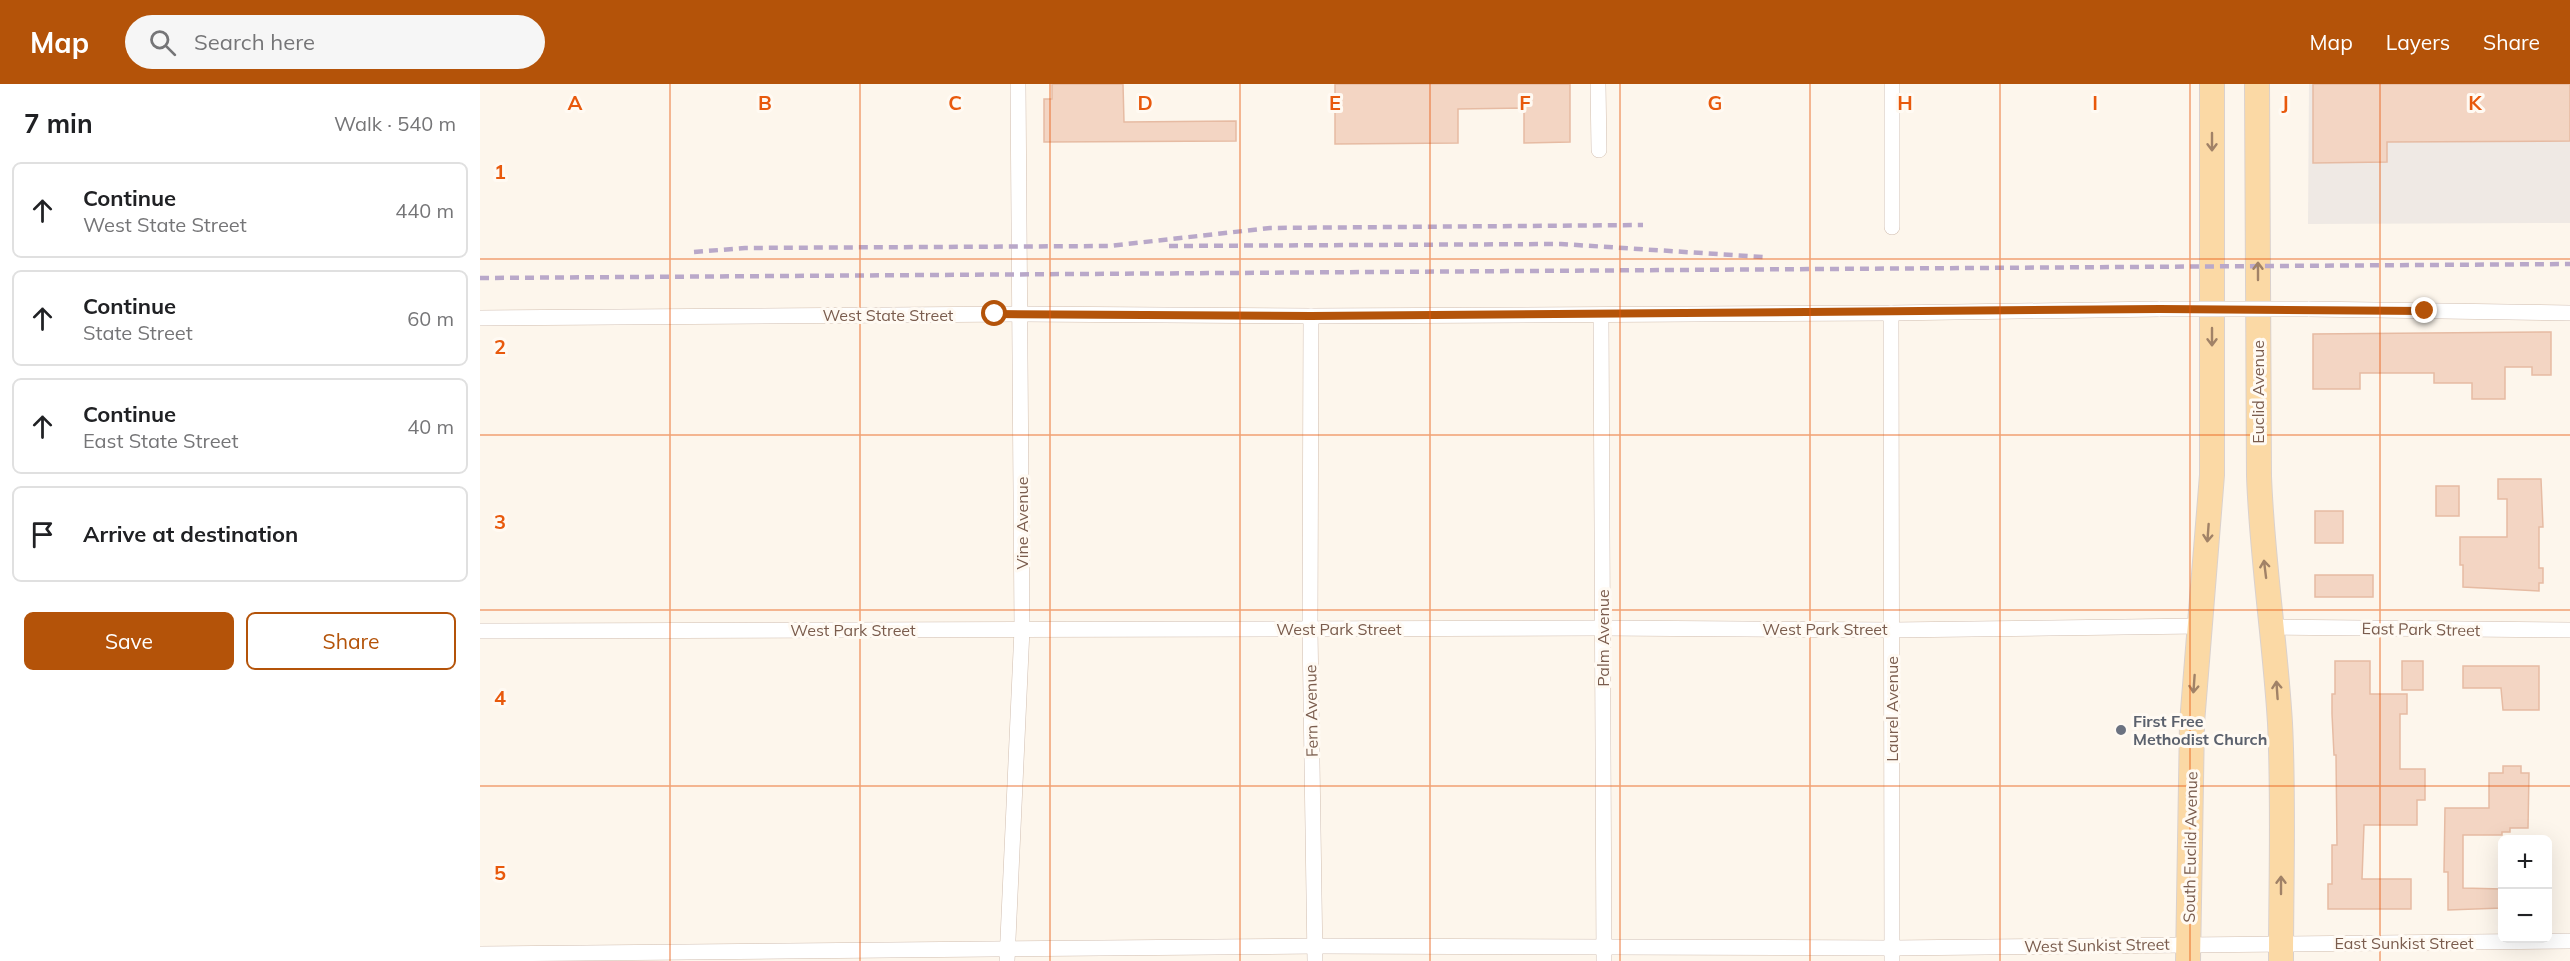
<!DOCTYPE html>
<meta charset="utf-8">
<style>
:root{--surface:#fff;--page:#f6f6f6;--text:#202124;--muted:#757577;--line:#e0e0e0;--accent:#b45309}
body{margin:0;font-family:Mulish,sans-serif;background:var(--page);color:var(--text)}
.controls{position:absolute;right:18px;bottom:18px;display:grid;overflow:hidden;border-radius:9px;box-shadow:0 6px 24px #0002}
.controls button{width:54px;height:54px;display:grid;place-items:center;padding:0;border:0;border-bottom:2px solid var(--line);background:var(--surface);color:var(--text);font:30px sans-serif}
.stop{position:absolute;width:18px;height:18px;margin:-14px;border:4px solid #b45309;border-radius:50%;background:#fff}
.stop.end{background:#b45309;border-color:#fff;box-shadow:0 2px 6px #0008}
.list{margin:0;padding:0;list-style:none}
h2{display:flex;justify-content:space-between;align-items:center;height:78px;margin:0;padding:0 24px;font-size:26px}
h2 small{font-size:20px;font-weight:400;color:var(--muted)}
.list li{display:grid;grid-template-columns:39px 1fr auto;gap:18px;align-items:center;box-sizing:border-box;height:96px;margin:0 12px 12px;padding:0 12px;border:2px solid var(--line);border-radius:9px}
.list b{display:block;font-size:22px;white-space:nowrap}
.list p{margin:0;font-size:20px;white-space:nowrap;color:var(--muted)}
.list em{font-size:20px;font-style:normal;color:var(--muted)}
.actions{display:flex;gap:12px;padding:18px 24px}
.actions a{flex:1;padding:14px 0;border:2px solid var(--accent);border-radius:9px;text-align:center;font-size:21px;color:var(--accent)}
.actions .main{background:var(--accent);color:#fff}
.icon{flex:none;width:33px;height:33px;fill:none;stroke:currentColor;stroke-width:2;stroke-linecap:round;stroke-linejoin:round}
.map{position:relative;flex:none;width:2090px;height:877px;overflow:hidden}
header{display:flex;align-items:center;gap:36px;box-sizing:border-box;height:84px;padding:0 30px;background:var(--accent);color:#fff}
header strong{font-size:28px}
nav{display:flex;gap:33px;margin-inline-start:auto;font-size:21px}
.search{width:420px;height:54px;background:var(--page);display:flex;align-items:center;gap:15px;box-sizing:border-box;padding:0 21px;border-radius:33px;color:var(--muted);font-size:22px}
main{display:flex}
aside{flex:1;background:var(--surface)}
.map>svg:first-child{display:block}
.industrial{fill:#efe9e4}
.building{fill:#f3d5c3;stroke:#e6bba3;stroke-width:1.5}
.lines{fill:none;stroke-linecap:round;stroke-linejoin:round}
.street-casing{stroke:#d1beb0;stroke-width:16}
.primary-casing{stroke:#dad1cd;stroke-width:26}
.street{stroke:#fff;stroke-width:15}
.primary{stroke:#fbd9a5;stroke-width:24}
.rail{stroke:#b9a8c9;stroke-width:4.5;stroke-dasharray:9 6;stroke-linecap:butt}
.street-bridge-casing{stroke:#d1beb0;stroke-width:16;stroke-linecap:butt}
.street-bridge{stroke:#fff;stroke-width:15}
.oneway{stroke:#a18267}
.route{stroke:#b45309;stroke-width:8}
.grid{fill:none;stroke:#e8590c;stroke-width:1.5;stroke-opacity:0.55}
.worship-dot{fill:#6b7280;stroke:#fffaf3;stroke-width:2}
.labels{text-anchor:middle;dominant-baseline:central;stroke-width:6;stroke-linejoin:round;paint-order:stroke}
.street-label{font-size:16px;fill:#7a5c4d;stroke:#fffaf3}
.worship-label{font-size:16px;font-weight:bold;fill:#5b616d;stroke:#fffaf3;text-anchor:start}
.grid-label{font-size:20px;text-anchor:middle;font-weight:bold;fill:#e8590c;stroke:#fffaf3;stroke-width:6;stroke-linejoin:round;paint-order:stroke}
</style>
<header>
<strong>Map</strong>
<div class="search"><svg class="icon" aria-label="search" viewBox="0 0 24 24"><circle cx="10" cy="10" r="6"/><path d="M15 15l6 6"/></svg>Search here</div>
<nav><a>Map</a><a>Layers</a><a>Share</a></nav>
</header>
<main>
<aside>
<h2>7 min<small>Walk · 540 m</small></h2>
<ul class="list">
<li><svg class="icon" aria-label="ahead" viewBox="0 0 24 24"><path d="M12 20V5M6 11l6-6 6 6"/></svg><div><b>Continue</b><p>West State Street</p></div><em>440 m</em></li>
<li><svg class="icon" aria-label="ahead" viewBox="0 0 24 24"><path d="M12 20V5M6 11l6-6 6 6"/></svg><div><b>Continue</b><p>State Street</p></div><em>60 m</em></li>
<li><svg class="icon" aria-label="ahead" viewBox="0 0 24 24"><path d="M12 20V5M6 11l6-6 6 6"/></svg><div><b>Continue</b><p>East State Street</p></div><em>40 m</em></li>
<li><svg class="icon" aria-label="arrive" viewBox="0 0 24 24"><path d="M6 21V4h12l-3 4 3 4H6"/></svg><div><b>Arrive at destination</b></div></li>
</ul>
<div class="actions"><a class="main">Save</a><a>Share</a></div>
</aside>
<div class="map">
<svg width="2090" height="877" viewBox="0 0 2090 877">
<rect width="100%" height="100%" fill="#fdf6ec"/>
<polygon class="industrial" points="1829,0 2090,0 2090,139 1828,140"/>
<g class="building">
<polygon points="572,0 643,0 644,38 756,37 756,57 564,58 564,15 572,15"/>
<polygon points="855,0 1090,0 1090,58 1044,59 1044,24 978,25 978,59 855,60"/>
<polygon points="1833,0 2090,0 2090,57 1907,58 1907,78 1833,79"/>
<polygon points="2071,248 2071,291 2052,291 2052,283 2025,283 2025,315 1992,315 1992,299 1954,299 1954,289 1880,289 1880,305 1833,305 1833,250"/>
<polygon points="2018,395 2061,395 2063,443 2059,443 2059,484 2063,484 2063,499 2059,499 2059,507 1983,503 1983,481 1980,481 1980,453 2027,453 2027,415 2018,415"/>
<rect x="1956" y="402" width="23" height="30"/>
<rect x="1835" y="427" width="28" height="32"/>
<rect x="1835" y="491" width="58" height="22"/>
<polygon points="1855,577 1890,577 1890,610 1927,610 1927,630 1920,630 1920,685 1945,685 1945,716 1937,716 1937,741 1884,741 1882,795 1931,795 1931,825 1848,825 1848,800 1852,800 1852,761 1857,761 1856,671 1854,671 1852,630 1852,610 1855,610"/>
<rect x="1922" y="577" width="21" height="29"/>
<polygon points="1983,582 2059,582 2059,626 2023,626 2021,604 1983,604"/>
<polygon points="2023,682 2041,682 2041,689 2049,689 2048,744 2030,744 2030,748 2022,748 2022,751 1983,751 1983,804 2022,805 2022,824 1968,826 1968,788 1964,788 1965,724 2009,724 2009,689 2023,689"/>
</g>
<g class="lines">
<g class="street-casing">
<g id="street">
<polyline points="1118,0 1119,66"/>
<polyline points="1412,0 1412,143"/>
<polyline points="1828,225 2090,229"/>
<polyline points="1411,229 1412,877"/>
<polyline points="1121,231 1124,877"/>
<polyline points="831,232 830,546 835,877"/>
<polyline points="0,234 541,230 831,232 1411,229 1680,225"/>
<polyline points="1793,543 2090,546"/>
<polyline points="0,547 1123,544 1412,546 1718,542"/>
<polyline points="0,870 835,862 1412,864 2090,857"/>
<polyline points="527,877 542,545 538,0"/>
</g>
</g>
<g class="primary-casing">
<g id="primary">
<path d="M1777 0 1779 392C1782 475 1795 556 1800 639 1804 718 1801 798 1801 877"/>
<polyline points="1708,877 1712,639 1732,391 1732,0"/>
</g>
</g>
<use href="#street" class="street"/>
<use href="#primary" class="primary"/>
<g class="rail">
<polyline points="689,162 1081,160 1283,173"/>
<polyline points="214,168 265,164 629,162 790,144 1163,141"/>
<polyline points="0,194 2090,180"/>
</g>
<g class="street-bridge-casing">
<polyline id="street-bridge" points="1680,225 1828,225"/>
</g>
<use href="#street-bridge" class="street-bridge"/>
</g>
<defs><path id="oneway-shaft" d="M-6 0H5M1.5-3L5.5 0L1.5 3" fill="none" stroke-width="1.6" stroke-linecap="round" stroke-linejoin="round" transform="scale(1.5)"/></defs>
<g class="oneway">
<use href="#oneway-shaft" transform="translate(1732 58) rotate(90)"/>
<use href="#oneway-shaft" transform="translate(1778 187) rotate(-90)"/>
<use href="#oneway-shaft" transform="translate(1732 253) rotate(90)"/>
<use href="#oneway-shaft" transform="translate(1728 449) rotate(94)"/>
<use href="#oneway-shaft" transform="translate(1785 485) rotate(-97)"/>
<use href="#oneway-shaft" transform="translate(1714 600) rotate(94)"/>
<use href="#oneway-shaft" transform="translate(1797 606) rotate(-94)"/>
<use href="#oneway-shaft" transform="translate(1801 801) rotate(-90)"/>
</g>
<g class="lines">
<polyline class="route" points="515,230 831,232 1680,225 1945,227"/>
</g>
<path class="grid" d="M190 0V877M380 0V877M570 0V877M760 0V877M950 0V877M1140 0V877M1330 0V877M1520 0V877M1710 0V877M1900 0V877M0 175H2090M0 351H2090M0 526H2090M0 702H2090"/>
<circle class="worship-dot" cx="1641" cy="646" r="6"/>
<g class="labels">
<g class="street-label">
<text x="408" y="231">West State Street</text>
<text transform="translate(1778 308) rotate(-90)">Euclid Avenue</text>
<text transform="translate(542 439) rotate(-90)">Vine Avenue</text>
<text x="859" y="545">West Park Street</text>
<text x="1345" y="545">West Park Street</text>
<text transform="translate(1941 545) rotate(1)">East Park Street</text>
<text x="373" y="546">West Park Street</text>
<text transform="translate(1123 554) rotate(-90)">Palm Avenue</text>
<text transform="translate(1412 625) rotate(-90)">Laurel Avenue</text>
<text transform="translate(831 627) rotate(-91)">Fern Avenue</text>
<text transform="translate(1710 763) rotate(-89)">South Euclid Avenue</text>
<text x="1924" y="859">East Sunkist Street</text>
<text transform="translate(1617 861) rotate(-1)">West Sunkist Street</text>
</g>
<g class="worship-label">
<text x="1653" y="637">First Free<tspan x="1653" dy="18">Methodist Church</tspan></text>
</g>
</g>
<g class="grid-label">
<text x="95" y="26">A</text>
<text x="285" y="26">B</text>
<text x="475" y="26">C</text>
<text x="665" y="26">D</text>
<text x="855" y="26">E</text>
<text x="1045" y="26">F</text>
<text x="1235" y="26">G</text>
<text x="1425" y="26">H</text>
<text x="1615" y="26">I</text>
<text x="1805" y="26">J</text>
<text x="1995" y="26">K</text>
<text x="20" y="95">1</text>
<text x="20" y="270">2</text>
<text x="20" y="445">3</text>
<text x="20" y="621">4</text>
<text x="20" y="796">5</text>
</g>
</svg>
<div class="controls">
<button>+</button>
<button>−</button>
</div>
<div class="stop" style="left:515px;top:230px"></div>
<div class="stop end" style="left:1945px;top:227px"></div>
</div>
</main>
